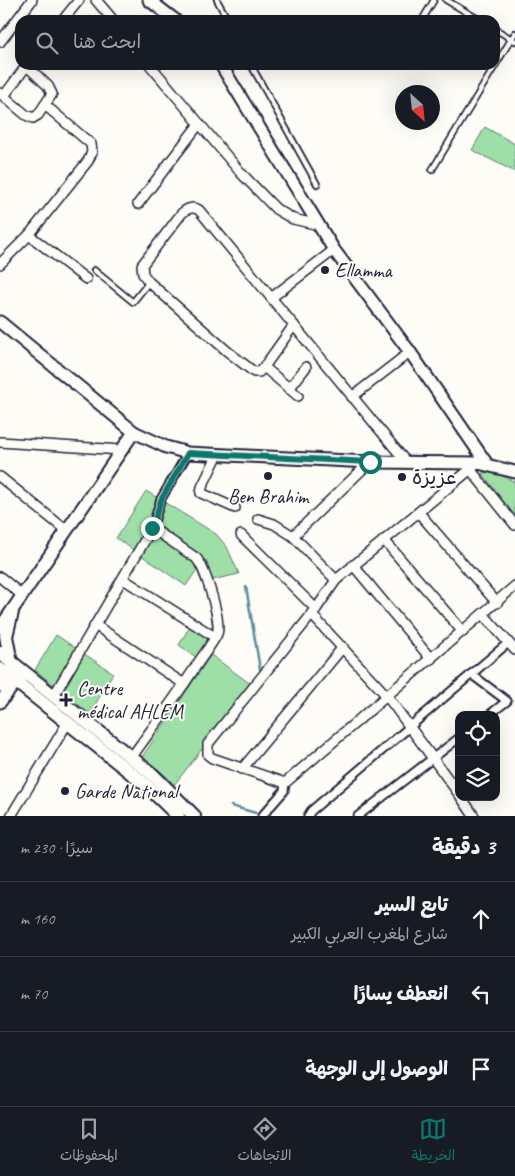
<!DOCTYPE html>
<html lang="ar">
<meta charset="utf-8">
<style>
:root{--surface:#171b24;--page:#242831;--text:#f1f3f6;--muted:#9ea1a6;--line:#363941;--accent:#0f766e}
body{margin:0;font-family:Caveat,"Playpen Sans Arabic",sans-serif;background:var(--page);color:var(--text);direction:rtl}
.controls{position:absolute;right:15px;bottom:15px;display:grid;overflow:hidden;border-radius:10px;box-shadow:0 5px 20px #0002}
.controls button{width:45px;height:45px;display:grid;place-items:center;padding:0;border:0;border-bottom:1px solid var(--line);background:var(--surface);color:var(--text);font:25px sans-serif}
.compass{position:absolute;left:395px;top:85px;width:45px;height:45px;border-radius:50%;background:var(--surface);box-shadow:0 5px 20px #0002;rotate:153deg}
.stop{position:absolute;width:15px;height:15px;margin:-11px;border:4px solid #0f766e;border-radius:50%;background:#fff}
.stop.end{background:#0f766e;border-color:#fff;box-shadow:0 1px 5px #0008}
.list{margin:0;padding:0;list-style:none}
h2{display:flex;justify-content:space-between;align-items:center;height:65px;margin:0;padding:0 20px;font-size:21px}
h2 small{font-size:16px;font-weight:400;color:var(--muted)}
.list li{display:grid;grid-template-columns:32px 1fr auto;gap:15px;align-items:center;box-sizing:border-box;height:75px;padding:0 20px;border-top:1px solid var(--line)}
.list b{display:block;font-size:19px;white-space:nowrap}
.list p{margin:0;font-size:16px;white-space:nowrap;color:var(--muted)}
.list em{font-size:16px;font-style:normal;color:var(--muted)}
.icon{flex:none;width:28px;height:28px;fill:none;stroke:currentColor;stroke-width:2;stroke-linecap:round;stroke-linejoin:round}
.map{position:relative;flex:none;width:515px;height:816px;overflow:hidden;direction:ltr}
.search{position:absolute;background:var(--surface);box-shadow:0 5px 20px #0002;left:15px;right:15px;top:15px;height:55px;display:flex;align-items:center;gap:12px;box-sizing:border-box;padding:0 18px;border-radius:15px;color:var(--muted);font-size:19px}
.sheet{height:290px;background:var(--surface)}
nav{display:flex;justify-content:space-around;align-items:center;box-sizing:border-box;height:70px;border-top:1px solid var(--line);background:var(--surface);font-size:14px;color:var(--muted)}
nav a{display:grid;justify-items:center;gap:2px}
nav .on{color:var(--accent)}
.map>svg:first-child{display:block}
.green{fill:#9edea7;stroke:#608071}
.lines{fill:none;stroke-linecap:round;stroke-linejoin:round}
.stream{stroke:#5e8ea0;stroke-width:2.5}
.service-casing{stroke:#22223b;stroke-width:8}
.pedestrian-casing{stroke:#22223b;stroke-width:11}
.minor-casing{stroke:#22223b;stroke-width:12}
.tertiary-casing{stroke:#22223b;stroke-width:15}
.secondary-casing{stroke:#22223b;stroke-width:16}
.service{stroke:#fdfcf7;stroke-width:4.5}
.pedestrian{stroke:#fdfcf7;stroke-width:7}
.minor{stroke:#fdfcf7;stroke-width:9}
.tertiary{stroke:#fdfcf7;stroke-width:11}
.secondary{stroke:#fdfcf7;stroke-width:12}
.route{stroke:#0f766e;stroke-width:6}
.poi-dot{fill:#22223b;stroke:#fdfcf7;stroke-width:2}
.labels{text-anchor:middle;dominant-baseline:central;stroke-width:4;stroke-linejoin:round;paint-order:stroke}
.poi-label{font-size:20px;fill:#22223b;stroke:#fdfcf7;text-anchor:start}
</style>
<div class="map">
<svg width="515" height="816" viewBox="0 0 515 816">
<rect width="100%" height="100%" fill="#fdfcf7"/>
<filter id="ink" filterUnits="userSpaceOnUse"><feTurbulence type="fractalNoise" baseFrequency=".02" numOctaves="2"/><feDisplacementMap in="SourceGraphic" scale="10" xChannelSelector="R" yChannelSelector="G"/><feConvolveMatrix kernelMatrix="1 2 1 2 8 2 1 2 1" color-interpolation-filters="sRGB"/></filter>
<g filter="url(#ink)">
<g class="green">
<polygon points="485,127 515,144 515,172 472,150"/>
<polygon points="494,472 515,482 515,516 482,473"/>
<polygon points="146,491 216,534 227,547 239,574 212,580 206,560 198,568 186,586 116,538"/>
<polygon points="190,626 210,638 197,658 179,645"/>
<polygon points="56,635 113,673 90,714 35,670"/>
<polygon points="211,655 252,685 174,785 165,775 142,757"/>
</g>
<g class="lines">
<g class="stream">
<polyline points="246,587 260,669"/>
<polyline points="231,806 256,813"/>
</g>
<g class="service-casing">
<g id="service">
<polyline points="217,0 228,20"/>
<polyline points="446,0 480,20"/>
<polyline points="422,20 434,0"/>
<polyline points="495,29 515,41"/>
<polyline points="251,65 317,184"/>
<polyline points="432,170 515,33"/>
<polyline points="94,270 133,302 149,282"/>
</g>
</g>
<g class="pedestrian-casing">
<g id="pedestrian">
<polyline points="152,528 161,499 188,453"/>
<polyline points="471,674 507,701 489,715"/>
<polyline points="262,816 284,791 285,783"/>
<polyline points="308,816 311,811 508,643"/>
<polyline points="358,816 459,738"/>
</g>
</g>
<g class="minor-casing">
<g id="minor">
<polyline points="96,0 113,20"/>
<polyline points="63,20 79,0"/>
<polyline points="0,42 32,0"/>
<polyline points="150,65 241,173 276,209 293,219 319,225"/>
<polyline points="0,93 26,115 33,118 38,115 52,94 48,86 27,66"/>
<polyline points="4,96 27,65"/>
<polyline points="138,204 199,124"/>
<polyline points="29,235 86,279"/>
<polyline points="0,264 29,235 88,161 92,152 91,144 45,105"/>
<polyline points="271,298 334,250"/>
<path d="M294 325 264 367 259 372H254L227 351 149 282 143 274 142 265 182 213C188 208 193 206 199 210L407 463"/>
<polyline points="264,367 298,396"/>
<polyline points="289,389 306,367"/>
<polyline points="352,397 410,352"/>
<polyline points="0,442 121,450"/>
<polyline points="218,454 202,487 201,493 235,508"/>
<polyline points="478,463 336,580 316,609 208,744 208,755 212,758 285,783 515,586"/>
<polyline points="470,469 515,525"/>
<polyline points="0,477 67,531"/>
<polyline points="419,513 497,603"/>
<polyline points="258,519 274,524 293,536"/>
<polyline points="241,535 316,609"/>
<polyline points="384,540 463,632"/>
<polyline points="353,565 431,659"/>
<polyline points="0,577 23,596"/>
<polyline points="123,579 215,637"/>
<polyline points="336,580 293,536 370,462"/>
<polyline points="311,614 387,696 459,794"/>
<polyline points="483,614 515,650"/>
<polyline points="95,625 184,684"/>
<path d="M53 697 152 528 196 558C205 567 222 622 217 634 212 644 204 654 198 663 177 696 153 727 131 758"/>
<polyline points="242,769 343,647"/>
<polyline points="461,797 474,816"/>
<polyline points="11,816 68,722"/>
</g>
</g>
<g class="tertiary-casing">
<g id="tertiary">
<polyline points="149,0 175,20"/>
<polyline points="221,65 334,250 410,352 487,464"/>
<polyline points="0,322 134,432"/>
<polyline points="0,628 134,432 166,447 188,453 370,462 478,463 515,472"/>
<polyline points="0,686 13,669"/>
<polyline points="0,702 21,676"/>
</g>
</g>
<g class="secondary-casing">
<g id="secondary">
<polyline points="0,653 153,775 194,816"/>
<polyline points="11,663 6,636 12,612"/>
<polyline points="0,669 145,784 178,816"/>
</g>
</g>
<use href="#service" class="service"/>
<use href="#pedestrian" class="pedestrian"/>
<use href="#minor" class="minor"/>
<use href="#tertiary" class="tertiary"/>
<use href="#secondary" class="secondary"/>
</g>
</g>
<g class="lines" filter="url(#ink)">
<polyline class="route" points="152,528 161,500 188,453 370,462"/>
</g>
<g class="poi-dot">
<circle cx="325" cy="270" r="5"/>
<circle cx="268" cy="476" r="5"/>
<circle cx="402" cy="477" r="5"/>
<path d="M63.5 692.5h5v5h5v5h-5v5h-5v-5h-5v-5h5z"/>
<circle cx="65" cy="791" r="5"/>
</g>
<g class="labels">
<g class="poi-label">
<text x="335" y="270">Ellamma</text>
<text x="412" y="477">عزيزة</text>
<text x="268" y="496" text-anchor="middle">Ben Brahim</text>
<text x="77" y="688">Centre<tspan x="77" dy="23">médical AHLEM</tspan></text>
<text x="75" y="791">Garde National</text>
</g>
</g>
</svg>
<div class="controls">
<button><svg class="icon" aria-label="locate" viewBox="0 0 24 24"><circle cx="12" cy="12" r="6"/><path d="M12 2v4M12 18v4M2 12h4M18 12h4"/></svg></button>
<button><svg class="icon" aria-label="layers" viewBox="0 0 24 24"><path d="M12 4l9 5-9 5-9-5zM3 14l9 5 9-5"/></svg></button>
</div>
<svg class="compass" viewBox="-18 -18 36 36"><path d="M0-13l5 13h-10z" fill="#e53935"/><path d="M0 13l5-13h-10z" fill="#9ea1a6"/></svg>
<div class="stop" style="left:370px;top:462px"></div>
<div class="stop end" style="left:152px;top:528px"></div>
<div class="search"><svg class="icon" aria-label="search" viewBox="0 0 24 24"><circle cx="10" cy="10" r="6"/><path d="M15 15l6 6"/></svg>ابحث هنا</div>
</div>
<section class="sheet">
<h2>3 دقيقة<small>سيرًا · 230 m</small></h2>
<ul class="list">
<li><svg class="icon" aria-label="ahead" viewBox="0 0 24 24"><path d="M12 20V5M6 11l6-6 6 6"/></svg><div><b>تابع السير</b><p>شارع المغرب العربي الكبير</p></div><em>160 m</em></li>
<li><svg class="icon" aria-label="left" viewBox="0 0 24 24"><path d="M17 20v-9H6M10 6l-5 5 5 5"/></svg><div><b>انعطف يسارًا</b></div><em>70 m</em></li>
<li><svg class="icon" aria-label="arrive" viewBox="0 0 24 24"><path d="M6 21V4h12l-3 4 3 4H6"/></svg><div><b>الوصول إلى الوجهة</b></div></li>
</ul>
</section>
<nav>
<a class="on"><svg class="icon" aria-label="map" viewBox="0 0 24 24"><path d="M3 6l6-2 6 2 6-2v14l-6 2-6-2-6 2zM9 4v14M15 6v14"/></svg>الخريطة</a>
<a><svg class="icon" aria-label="directions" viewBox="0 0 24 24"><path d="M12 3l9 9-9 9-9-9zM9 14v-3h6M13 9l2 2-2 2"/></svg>الاتجاهات</a>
<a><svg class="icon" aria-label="saved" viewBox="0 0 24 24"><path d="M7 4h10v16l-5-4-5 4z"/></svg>المحفوظات</a>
</nav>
